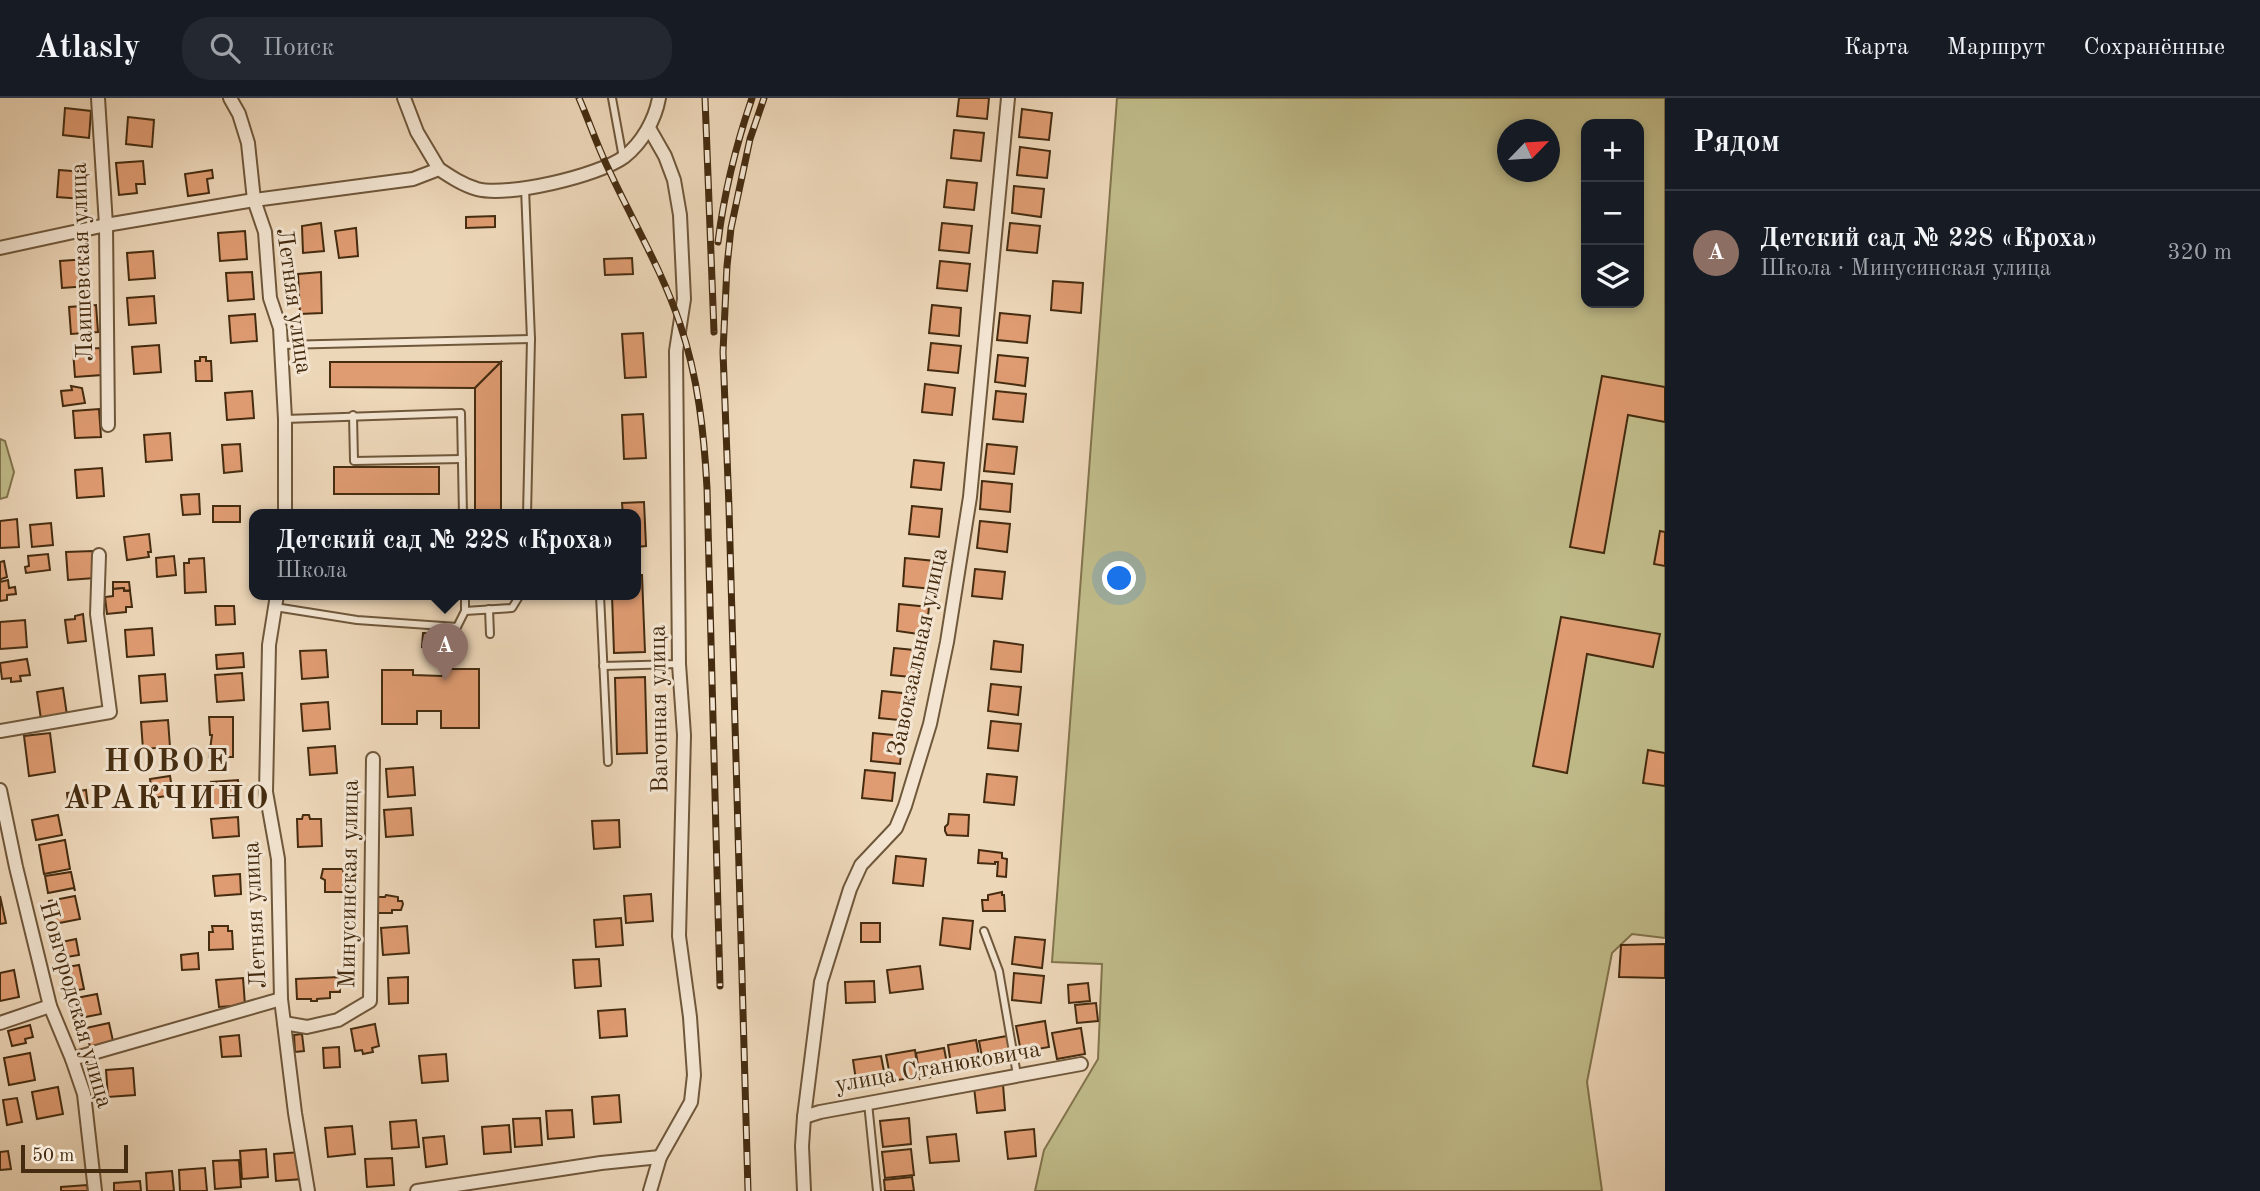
<!DOCTYPE html>
<html lang="ru">
<meta charset="utf-8">
<style>
:root{--surface:#171b24;--page:#242831;--text:#f1f3f6;--muted:#9ea1a6;--line:#363941;--accent:#8c9099}
body{margin:0;font-family:"Old Standard TT",serif;background:var(--page);color:var(--text)}
.controls{position:absolute;right:21px;top:21px;display:grid;overflow:hidden;border-radius:14px;box-shadow:0 4px 10px #0003}
.controls button{width:63px;height:63px;display:grid;place-items:center;padding:0;border:0;border-bottom:2px solid var(--line);background:var(--surface);color:var(--text);font:35px sans-serif}
.compass{position:absolute;left:1497px;top:21px;width:63px;height:63px;border-radius:50%;background:var(--surface);box-shadow:0 4px 10px #0003;rotate:65deg}
.scale{position:absolute;left:21px;bottom:18px;width:107px;box-sizing:border-box;padding-left:7px;border:4px solid #452c10;border-top:0;font-size:19px;line-height:24px;white-space:nowrap;color:#452c10;-webkit-text-stroke:5px #f3e5d2;paint-order:stroke}
.you{position:absolute;left:1120px;top:481px;width:24px;height:24px;margin:-18px;border:5px solid #fff;border-radius:50%;background:#1a73e8;box-shadow:0 0 0 10px #1a73e833}
.badge{display:grid;place-items:center;width:46px;height:46px;border-radius:50%;background:var(--accent);color:#fff;font-size:23px;font-weight:700}
.pin{position:absolute;translate:-50% -58px;filter:drop-shadow(0 2px 4px #0008)}
.pin::after{content:'';position:absolute;top:37px;width:24px;height:21px;background:inherit;clip-path:polygon(0 0,100% 0,50% 100%)}
.popup{position:absolute;left:249px;top:411px;width:392px;height:91px;box-sizing:border-box;display:grid;place-content:center;border-radius:14px;background:var(--surface);filter:drop-shadow(0 2px 5px #0005);font-size:23px;white-space:nowrap;color:var(--muted)}
.popup b{font-size:26px;color:var(--text)}
.popup::after{content:'';position:absolute;left:50%;top:100%;margin-left:-14px;border:14px solid transparent;border-top-color:var(--surface)}
.list{margin:0;padding:0;list-style:none}
h2{display:flex;justify-content:space-between;align-items:center;height:91px;margin:0;padding:0 28px;font-size:30px}
h2 small{font-size:23px;font-weight:400;color:var(--muted)}
.list li{display:grid;grid-template-columns:46px 1fr auto;gap:21px;align-items:center;box-sizing:border-box;height:126px;padding:0 28px;border-top:2px solid var(--line)}
.list b{display:block;font-size:26px;white-space:nowrap}
.list p{margin:0;font-size:23px;white-space:nowrap;color:var(--muted)}
.list em{font-size:23px;font-style:normal;color:var(--muted)}
.icon{flex:none;width:38px;height:38px;fill:none;stroke:currentColor;stroke-width:2;stroke-linecap:round;stroke-linejoin:round}
.map{position:relative;flex:none;width:1665px;height:1093px;overflow:hidden}
header{display:flex;align-items:center;gap:42px;box-sizing:border-box;height:98px;padding:0 35px;background:var(--surface);border-bottom:2px solid var(--line)}
header strong{font-size:33px}
nav{display:flex;gap:38px;margin-inline-start:auto;font-size:24px}
.search{width:490px;height:63px;background:var(--page);display:flex;align-items:center;gap:18px;box-sizing:border-box;padding:0 24px;border-radius:28px;color:var(--muted);font-size:26px}
main{display:flex}
aside{flex:1;background:var(--surface)}
.map>svg:first-child{display:block}
.green{fill:#c0bc8a;stroke:#82744d;stroke-width:2;fill-rule:evenodd}
.building{fill:#df9b71;stroke:#452c10;stroke-width:2}
.lines{fill:none;stroke-linecap:round;stroke-linejoin:round}
.service-casing{stroke:#6f573a;stroke-width:10}
.minor-casing{stroke:#6f573a;stroke-width:16}
.service{stroke:#f3e5d2;stroke-width:6}
.minor{stroke:#f3e5d2;stroke-width:12}
.rail-casing{stroke:#452c10;stroke-width:7}
.rail{stroke:#f3e5d2;stroke-width:4.5;stroke-dasharray:13;stroke-linecap:butt}
.labels{text-anchor:middle;dominant-baseline:central;stroke-width:6;stroke-linejoin:round;paint-order:stroke}
.street-label{font-size:24px;fill:#452c10;stroke:#f3e5d2}
.district-label{font-size:32px;font-weight:bold;letter-spacing:2px;fill:#452c10;stroke:#f3e5d2}
</style>
<header>
<strong>Atlasly</strong>
<div class="search"><svg class="icon" aria-label="search" viewBox="0 0 24 24"><circle cx="10" cy="10" r="6"/><path d="M15 15l6 6"/></svg>Поиск</div>
<nav><a>Карта</a><a>Маршрут</a><a>Сохранённые</a></nav>
</header>
<main>
<div class="map">
<svg width="1665" height="1093" viewBox="0 0 1665 1093">
<rect width="100%" height="100%" fill="#edd7b9"/>
<filter id="stains"><feTurbulence type="fractalNoise" baseFrequency=".00286" numOctaves="4"/><feColorMatrix values="0 0 0 0 .2 0 0 0 0 .09 0 0 0 0 .02 0 0 0 .5 -.17"/></filter>
<radialGradient id="worn" r=".72"><stop offset=".6" stop-color="#630" stop-opacity="0"/><stop offset="1" stop-color="#630" stop-opacity=".3"/></radialGradient>
<g class="green">
<path d="M1117 0H1665V840L1632 836 1612 855 1587 984 1602 1093H1035L1044 1052 1098 961 1102 866 1052 864ZM1586 26H1639V205H1586ZM1507 32H1549V74H1507Z"/>
<polygon points="0,341 5,343 14,374 7,399 0,401"/>
</g>
<g class="building">
<polygon points="959,0 989,0 987,21 957,18"/>
<polygon points="65,10 91,13 89,40 63,37"/>
<polygon points="1022,11 1052,15 1049,42 1019,39"/>
<polygon points="128,19 154,22 152,49 126,46"/>
<polygon points="954,32 984,35 981,63 951,60"/>
<polygon points="1020,49 1050,53 1047,80 1017,77"/>
<polygon points="143,63 145,86 136,86 137,95 119,97 116,65"/>
<polygon points="59,72 85,74 83,101 57,99"/>
<polygon points="212,72 213,80 207,81 209,95 188,98 185,76"/>
<polygon points="947,82 977,85 974,112 944,109"/>
<polygon points="1014,88 1044,91 1041,119 1012,115"/>
<polygon points="495,118 495,129 466,130 466,119"/>
<polygon points="321,125 324,153 303,155 302,128"/>
<polygon points="942,125 972,128 969,155 939,152"/>
<polygon points="1010,125 1040,128 1037,155 1007,152"/>
<polygon points="356,130 358,158 339,160 335,133"/>
<polygon points="245,133 247,161 220,163 218,135"/>
<polygon points="153,153 155,180 129,182 127,155"/>
<polygon points="632,160 633,176 605,177 604,161"/>
<polygon points="87,161 89,188 62,190 60,163"/>
<polygon points="940,163 970,166 967,193 937,190"/>
<polygon points="252,174 254,201 228,203 226,175"/>
<polygon points="321,174 322,215 300,216 298,176"/>
<polygon points="1053,183 1083,185 1081,215 1051,212"/>
<polygon points="154,198 156,225 129,227 127,200"/>
<polygon points="96,207 98,234 71,236 69,209"/>
<polygon points="932,207 961,210 959,238 929,235"/>
<polygon points="1000,215 1030,218 1027,245 997,242"/>
<polygon points="255,216 257,243 231,245 229,218"/>
<polygon points="643,235 646,279 625,280 622,236"/>
<polygon points="931,245 961,248 958,275 928,272"/>
<polygon points="159,247 161,274 134,276 132,249"/>
<polygon points="100,250 102,277 75,279 73,252"/>
<polygon points="998,257 1028,260 1025,288 995,284"/>
<polygon points="200,259 206,259 206,263 211,263 212,283 196,283 195,263 200,263"/>
<polygon points="330,264 501,264 475,290 330,289"/>
<polygon points="501,264 501,417 475,417 475,290"/>
<polygon points="1602,278 1665,289 1665,324 1628,317 1604,455 1570,449"/>
<polygon points="925,286 955,290 952,317 922,314"/>
<polygon points="71,288 82,290 85,305 63,308 61,293 72,292"/>
<polygon points="252,293 254,320 227,322 225,295"/>
<polygon points="996,293 1026,296 1023,324 993,321"/>
<polygon points="99,311 101,339 75,340 73,313"/>
<polygon points="643,316 646,360 624,361 622,317"/>
<polygon points="170,335 172,362 146,364 144,337"/>
<polygon points="240,346 242,373 224,375 222,347"/>
<polygon points="987,346 1017,349 1014,376 984,373"/>
<polygon points="914,362 944,365 941,392 911,389"/>
<rect x="334" y="369" width="105" height="27"/>
<polygon points="102,370 104,398 77,400 75,372"/>
<polygon points="982,383 1012,386 1010,414 980,411"/>
<polygon points="199,396 200,416 183,417 181,397"/>
<polygon points="644,404 646,448 636,449 636,417 623,417 622,405"/>
<rect x="213" y="408" width="27" height="16"/>
<polygon points="912,408 942,411 939,439 909,436"/>
<polygon points="17,421 19,449 0,450 0,423"/>
<polygon points="980,423 1010,426 1007,454 977,450"/>
<polygon points="51,425 53,447 32,449 30,427"/>
<polygon points="1660,433 1665,434 1665,468 1654,466"/>
<polygon points="149,436 151,454 148,454 149,459 127,462 124,439"/>
<polygon points="93,453 95,480 68,482 66,454"/>
<polygon points="48,456 50,472 26,475 25,469 29,468 28,458"/>
<polygon points="174,458 176,477 157,479 156,460"/>
<polygon points="204,460 206,494 185,495 184,465 189,465 189,461"/>
<polygon points="905,460 935,463 932,491 903,488"/>
<polygon points="4,463 7,479 1,481 0,484 0,464"/>
<polygon points="975,471 1005,474 1002,501 972,498"/>
<polygon points="636,477 642,477 645,554 614,555 612,497 636,497"/>
<polygon points="8,482 9,490 15,489 16,496 7,497 7,502 0,503 0,484"/>
<polygon points="113,484 129,484 130,492 125,493 124,490 113,491"/>
<polygon points="124,490 124,493 130,493 132,509 126,509 126,514 107,516 105,499 113,498 113,491"/>
<polygon points="899,506 929,509 926,537 897,533"/>
<polygon points="215,508 234,508 235,526 216,527"/>
<polygon points="83,516 86,543 68,545 65,522 75,521 75,518"/>
<polygon points="1561,519 1660,536 1653,569 1587,556 1567,675 1533,668"/>
<polygon points="25,522 27,549 0,551 0,524"/>
<polygon points="152,530 154,557 127,559 125,532"/>
<polygon points="423,535 441,536 440,550 422,549"/>
<polygon points="994,543 1023,547 1021,574 991,571"/>
<polygon points="894,550 924,553 921,580 891,577"/>
<polygon points="326,552 328,579 302,581 300,553"/>
<polygon points="243,555 244,569 217,571 216,557"/>
<polygon points="27,561 30,577 20,578 21,583 11,584 11,580 2,581 0,565"/>
<polygon points="442,571 479,571 479,630 441,630 441,613 417,613 417,626 382,626 382,572 413,572 413,577 442,578"/>
<polygon points="242,575 244,602 217,604 215,577"/>
<polygon points="165,576 167,603 141,605 139,578"/>
<polygon points="645,579 647,655 617,656 615,580"/>
<polygon points="991,586 1021,589 1018,617 988,613"/>
<polygon points="63,590 67,617 41,621 37,594"/>
<polygon points="882,593 912,596 909,623 879,620"/>
<polygon points="328,604 330,631 303,633 301,606"/>
<polygon points="209,619 233,619 233,659 209,659 212,637 210,637"/>
<polygon points="168,622 170,649 143,651 141,624"/>
<polygon points="991,623 1021,626 1018,653 988,650"/>
<polygon points="50,635 55,674 29,678 24,638"/>
<polygon points="873,635 903,638 900,666 871,663"/>
<polygon points="335,648 337,675 310,677 308,650"/>
<polygon points="1648,652 1665,655 1665,688 1643,685"/>
<polygon points="413,669 415,697 388,699 386,671"/>
<polygon points="865,672 895,675 892,703 862,700"/>
<polygon points="987,676 1017,679 1014,707 984,704"/>
<polygon points="170,678 173,697 153,700 150,681"/>
<polygon points="238,682 240,709 213,711 211,684"/>
<polygon points="86,692 88,709 69,712 67,695"/>
<polygon points="411,710 413,737 386,739 384,712"/>
<polygon points="949,716 969,717 968,738 947,737 945,733 945,729 948,726"/>
<polygon points="58,717 62,737 36,742 32,722"/>
<polygon points="303,717 309,717 310,721 321,721 322,748 298,749 297,721 302,721"/>
<polygon points="238,719 239,738 213,740 211,721"/>
<polygon points="619,722 620,749 594,751 592,723"/>
<polygon points="65,742 70,771 44,776 39,747"/>
<polygon points="979,752 1002,755 1002,760 1007,761 1006,779 997,778 998,764 995,764 995,766 978,765"/>
<polygon points="896,758 926,761 923,788 893,785"/>
<polygon points="323,771 343,771 345,787 343,787 343,794 325,794 325,782 321,780"/>
<polygon points="71,774 75,793 74,790 48,795 45,778"/>
<polygon points="240,776 241,796 215,798 213,778"/>
<polygon points="1002,794 1002,797 1004,797 1005,813 983,813 982,802 988,802 988,797"/>
<polygon points="651,796 653,823 626,825 624,798"/>
<polygon points="386,797 398,799 398,803 402,803 403,806 401,812 392,812 392,815 377,815 377,799 385,799"/>
<polygon points="0,798 6,825 0,826"/>
<polygon points="75,798 80,821 54,826 49,803"/>
<polygon points="621,820 623,847 596,849 594,822"/>
<polygon points="943,820 973,823 970,851 940,847"/>
<rect x="861" y="825" width="19" height="19"/>
<polygon points="212,828 228,828 228,833 232,833 233,851 209,852 209,834 213,834"/>
<polygon points="407,828 409,855 383,857 381,830"/>
<polygon points="1015,839 1045,842 1042,870 1012,866"/>
<polygon points="76,841 79,857 60,860 57,845"/>
<polygon points="1665,846 1665,880 1619,879 1621,847"/>
<polygon points="198,855 199,871 182,872 181,857"/>
<polygon points="599,861 601,888 575,890 573,862"/>
<polygon points="79,867 84,891 67,894 62,870"/>
<polygon points="920,868 923,891 890,895 887,872"/>
<polygon points="14,872 19,899 0,903 0,875"/>
<polygon points="1014,875 1044,878 1041,905 1012,902"/>
<polygon points="339,879 340,894 330,894 330,900 317,901 317,903 311,903 311,901 297,901 296,881"/>
<polygon points="408,879 408,905 389,906 388,880"/>
<polygon points="243,880 245,907 219,909 216,882"/>
<polygon points="874,883 875,904 846,905 845,884"/>
<polygon points="1088,885 1090,903 1069,905 1068,887"/>
<polygon points="97,896 101,916 75,921 71,901"/>
<polygon points="1096,905 1098,923 1077,925 1075,907"/>
<polygon points="625,911 627,938 600,940 598,913"/>
<polygon points="1045,923 1049,949 1021,954 1016,928"/>
<polygon points="109,925 113,943 90,949 86,930"/>
<polygon points="375,926 379,948 372,950 373,954 363,956 362,952 355,953 351,931"/>
<polygon points="30,927 33,939 25,941 26,945 12,948 8,933"/>
<polygon points="1081,930 1085,956 1057,961 1052,935"/>
<polygon points="302,936 304,953 295,954 294,937"/>
<polygon points="239,937 241,958 222,959 220,939"/>
<polygon points="1007,938 1012,964 984,969 979,943"/>
<polygon points="976,942 981,968 952,973 948,947"/>
<polygon points="339,949 340,969 324,970 323,950"/>
<polygon points="944,950 949,976 920,981 916,955"/>
<polygon points="915,952 919,979 891,983 886,957"/>
<polygon points="30,955 35,982 9,987 4,960"/>
<polygon points="446,956 448,983 422,985 419,958"/>
<polygon points="881,958 886,984 857,989 853,962"/>
<polygon points="133,970 135,997 108,999 106,972"/>
<polygon points="1003,986 1005,1012 977,1015 974,989"/>
<polygon points="58,989 63,1016 37,1021 32,994"/>
<polygon points="619,997 621,1024 594,1026 592,999"/>
<polygon points="17,1000 22,1024 7,1027 3,1002"/>
<polygon points="572,1012 574,1039 548,1041 546,1013"/>
<polygon points="540,1020 542,1047 515,1049 513,1021"/>
<polygon points="909,1020 911,1046 883,1049 880,1023"/>
<polygon points="416,1022 419,1049 392,1051 390,1024"/>
<polygon points="509,1027 511,1054 484,1056 482,1029"/>
<polygon points="352,1028 355,1056 328,1059 325,1030"/>
<polygon points="1034,1031 1036,1058 1008,1061 1005,1034"/>
<polygon points="956,1036 959,1063 930,1065 927,1039"/>
<polygon points="444,1038 447,1066 426,1069 423,1040"/>
<polygon points="266,1051 268,1079 242,1081 240,1053"/>
<polygon points="911,1051 914,1077 885,1080 882,1054"/>
<polygon points="8,1053 11,1071 0,1072 0,1054"/>
<polygon points="301,1054 303,1081 276,1083 274,1056"/>
<polygon points="392,1060 394,1087 367,1089 365,1061"/>
<polygon points="239,1062 241,1089 215,1091 213,1063"/>
<polygon points="205,1070 207,1093 180,1093 179,1072"/>
<polygon points="172,1073 174,1093 147,1093 146,1075"/>
<polygon points="912,1079 914,1093 885,1093 884,1082"/>
<polygon points="140,1083 141,1093 114,1093 114,1085"/>
<polygon points="87,1087 88,1093 61,1093 61,1089"/>
</g>
<g class="lines">
<g class="service-casing">
<g id="service">
<polyline points="612,0 623,60"/>
<polyline points="525,90 531,241 527,417"/>
<polyline points="281,247 531,241"/>
<polyline points="353,317 354,363 462,361"/>
<polyline points="285,321 461,315 463,417"/>
<polyline points="465,497 465,513 512,510 520,497"/>
<polyline points="600,497 608,664"/>
<polyline points="275,509 357,522 457,529 465,513"/>
<polyline points="489,511 490,536"/>
<polyline points="603,568 679,566"/>
<polyline points="984,833 999,873 1017,977"/>
<polyline points="868,1005 877,1093"/>
</g>
</g>
<g class="minor-casing">
<g id="minor">
<polyline points="98,0 106,127 108,327"/>
<polyline points="230,0 239,16 248,45 254,102 265,134 270,200 280,230 285,321 285,417"/>
<polyline points="404,0 417,34 439,71"/>
<polyline points="649,30 665,58 674,82 680,117 684,201 676,253 679,566 684,637 679,838 690,919 694,977 691,1004 660,1059 650,1093"/>
<path d="M0 150 106 127 254 102 413 81 439 71C451 79 463 87 477 91 508 99 598 78 624 59 642 45 655 22 659 0"/>
<polyline points="277,497 269,547 266,694 278,761 281,901 295,1015 308,1093"/>
<polyline points="0,633 110,614 97,516 99,457"/>
<polyline points="0,692 16,769 50,908 72,961 84,996 95,1093"/>
<polyline points="0,925 50,908"/>
<polyline points="284,925 307,929 338,922 370,903 373,661"/>
<polyline points="72,961 281,901"/>
<polyline points="804,1019 820,1014 1081,966"/>
<polyline points="417,1093 601,1065 660,1059"/>
<polyline points="804,1093 802,1048 804,1019 821,884 850,791 861,767 896,730 905,708 930,626 947,544 970,399 1008,0"/>
</g>
</g>
<use href="#service" class="service"/>
<use href="#minor" class="minor"/>
<g class="rail-casing">
<g id="rail">
<path d="M579 0C589 23 597 47 608 70 632 122 662 172 680 226 698 279 704 334 707 390L720 888"/>
<polyline points="705,0 714,234"/>
<path d="M718 144C724 95 736 47 752 0"/>
<polyline points="748,1093 729,410 723,254 727,168 731,130 750,41 764,0"/>
</g>
</g>
<use href="#rail" class="rail"/>
</g>
<g class="labels">
<g class="street-label">
<text transform="translate(83 164) rotate(-92)">Лаишевская улица</text>
<text transform="translate(293 203) rotate(82)">Летняя улица</text>
<text transform="translate(919 554) rotate(-78)">Завокзальная улица</text>
<text transform="translate(660 611) rotate(-91)">Вагонная улица</text>
<text transform="translate(350 786) rotate(-89)">Минусинская улица</text>
<text transform="translate(256 817) rotate(-93)">Летняя улица</text>
<text transform="translate(75 907) rotate(74)">Новгородская улица</text>
<text transform="translate(938 970) rotate(-10)">улица Станюковича</text>
</g>
<g class="district-label">
<text x="167" y="665">НОВОЕ<tspan x="167" dy="37">АРАКЧИНО</tspan></text>
</g>
</g>
<rect width="100%" height="100%" filter="url(#stains)"/>
<rect width="100%" height="100%" fill="url(#worn)"/>
</svg>
<div class="controls">
<button>+</button>
<button>−</button>
<button><svg class="icon" aria-label="layers" viewBox="0 0 24 24"><path d="M12 4l9 5-9 5-9-5zM3 14l9 5 9-5"/></svg></button>
</div>
<svg class="compass" viewBox="-18 -18 36 36"><path d="M0-13l5 13h-10z" fill="#e53935"/><path d="M0 13l5-13h-10z" fill="#9ea1a6"/></svg>
<div class="scale">50 m</div>
<div class="you"></div>
<div class="pin badge" style="left:445px;top:583px;background:#8d6e63">A</div>
<div class="popup"><b>Детский сад № 228 «Кроха»</b>Школа</div>
</div>
<aside>
<h2>Рядом<small></small></h2>
<ul class="list">
<li><span class="badge" style="background:#8d6e63">A</span><div><b>Детский сад № 228 «Кроха»</b><p>Школа · Минусинская улица</p></div><em>320 m</em></li>
</ul>
</aside>
</main>
